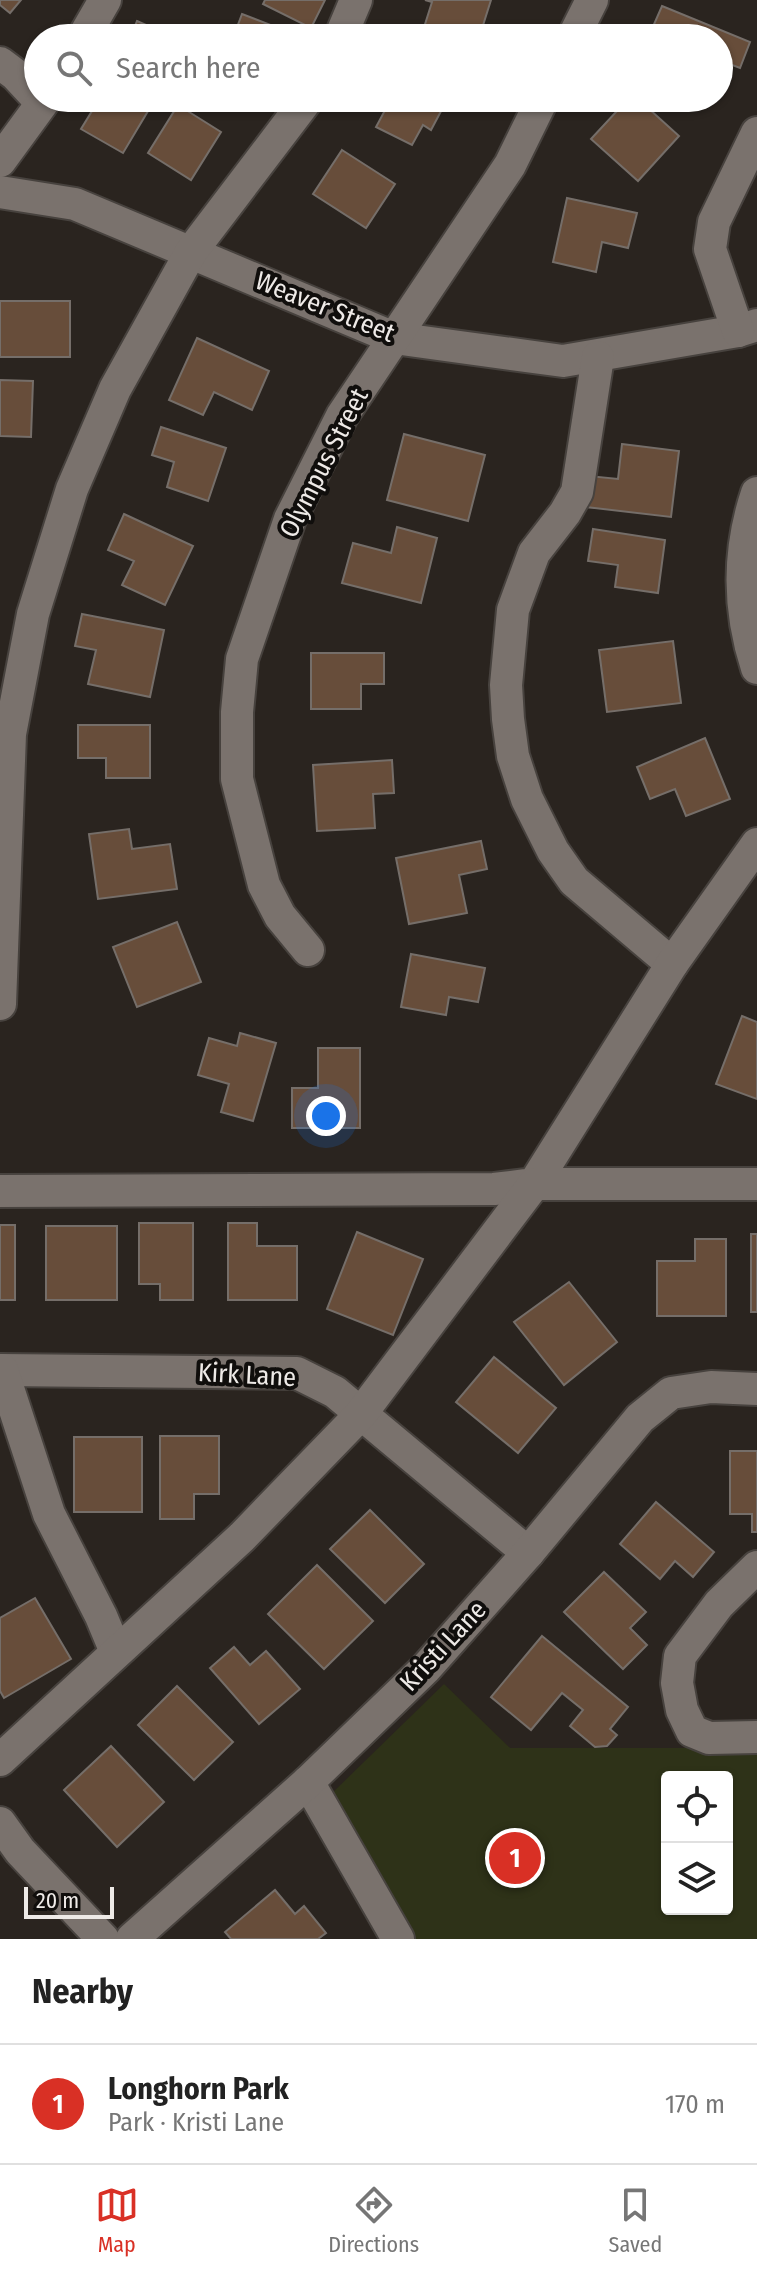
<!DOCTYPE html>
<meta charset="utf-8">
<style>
:root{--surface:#fff;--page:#f6f6f6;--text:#222;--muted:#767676;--line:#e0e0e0;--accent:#d93025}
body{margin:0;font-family:"Fira Sans Condensed",sans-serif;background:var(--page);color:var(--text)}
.controls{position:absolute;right:24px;bottom:24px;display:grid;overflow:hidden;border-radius:8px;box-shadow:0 2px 6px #0004}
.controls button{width:72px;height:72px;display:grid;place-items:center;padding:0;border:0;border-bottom:2px solid var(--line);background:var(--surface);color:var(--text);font:40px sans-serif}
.scale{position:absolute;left:24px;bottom:20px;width:90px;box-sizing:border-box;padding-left:8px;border:4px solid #eeeae7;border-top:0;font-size:22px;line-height:28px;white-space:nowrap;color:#eeeae7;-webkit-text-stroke:6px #100e0c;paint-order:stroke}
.you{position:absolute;left:326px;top:1116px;width:28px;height:28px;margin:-20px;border:6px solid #fff;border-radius:50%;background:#1a73e8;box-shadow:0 0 0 12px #1a73e833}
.badge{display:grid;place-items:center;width:52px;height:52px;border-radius:50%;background:var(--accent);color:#fff;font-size:26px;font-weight:700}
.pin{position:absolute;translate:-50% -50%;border:4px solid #fff;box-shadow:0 2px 8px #0006}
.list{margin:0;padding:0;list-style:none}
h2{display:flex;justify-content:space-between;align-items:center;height:104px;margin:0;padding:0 32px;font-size:34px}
h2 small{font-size:26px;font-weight:400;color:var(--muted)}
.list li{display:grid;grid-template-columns:52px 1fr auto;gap:24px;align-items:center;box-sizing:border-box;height:120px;padding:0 32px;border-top:2px solid var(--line)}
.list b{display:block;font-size:30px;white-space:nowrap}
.list p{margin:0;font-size:26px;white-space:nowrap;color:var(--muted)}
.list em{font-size:26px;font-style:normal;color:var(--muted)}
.icon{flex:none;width:44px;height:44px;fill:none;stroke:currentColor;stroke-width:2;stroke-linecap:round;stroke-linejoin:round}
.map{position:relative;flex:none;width:757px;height:1939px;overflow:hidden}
.search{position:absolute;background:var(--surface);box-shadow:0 2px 6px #0004;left:24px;right:24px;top:24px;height:88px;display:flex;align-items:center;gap:20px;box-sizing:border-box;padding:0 28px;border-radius:44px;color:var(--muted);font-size:30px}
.sheet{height:224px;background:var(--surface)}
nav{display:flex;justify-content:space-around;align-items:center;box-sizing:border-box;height:112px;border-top:2px solid var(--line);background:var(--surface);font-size:22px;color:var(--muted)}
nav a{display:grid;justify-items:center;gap:4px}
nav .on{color:var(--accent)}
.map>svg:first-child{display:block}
.green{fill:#2e3218;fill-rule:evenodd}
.building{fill:#674d3a;stroke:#756e69;stroke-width:2}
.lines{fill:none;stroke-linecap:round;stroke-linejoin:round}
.minor-casing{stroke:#47423e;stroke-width:36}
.minor{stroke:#7a726d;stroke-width:32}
.labels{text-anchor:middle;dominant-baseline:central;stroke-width:8;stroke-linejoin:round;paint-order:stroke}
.street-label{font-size:26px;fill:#eeeae7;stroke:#100e0c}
</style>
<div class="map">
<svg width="757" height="1939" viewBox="0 0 757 1939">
<rect width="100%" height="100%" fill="#2a241f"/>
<path class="green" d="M444 1684 510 1748H757V1939H409L326 1799ZM667 1777H727V1909H667Z"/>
<g class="building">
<polygon points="0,0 21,0 10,13 0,5"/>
<polygon points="265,0 325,0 311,28 263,4"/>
<polygon points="425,0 491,0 479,38 421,37 432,2"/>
<polygon points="662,6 750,42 740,68 719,60 719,38 648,38"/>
<polygon points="242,14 299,36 298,38 233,38"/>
<polygon points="137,21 175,38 130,38"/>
<polygon points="100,98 137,98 151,106 123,153 81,129"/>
<polygon points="384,98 448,98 431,130 423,125 412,145 376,127 390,101"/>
<polygon points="629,98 637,98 679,136 638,181 591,139"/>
<polygon points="178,105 221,132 191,180 148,153"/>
<polygon points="342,150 395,184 366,228 313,194"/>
<polygon points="567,198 637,213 628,248 602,242 596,272 553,262"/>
<rect x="0" y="301" width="70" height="56"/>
<polygon points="197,338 269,371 252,410 214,392 203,415 169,400"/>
<polygon points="0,380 33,381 31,437 0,436"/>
<polygon points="161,427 226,448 208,501 167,487 174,462 152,455"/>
<polygon points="404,434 485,455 468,521 387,500"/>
<polygon points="622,444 679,451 671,517 586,507 589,476 618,479"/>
<polygon points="124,514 193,546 165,605 122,585 134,561 108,550"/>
<polygon points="397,527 437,538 421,603 342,583 353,543 391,553"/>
<polygon points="593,529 665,540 658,593 615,587 618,565 588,561"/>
<polygon points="82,614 164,630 150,697 88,684 96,650 75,646"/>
<polygon points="673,641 681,703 607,712 599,650"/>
<polygon points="311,653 384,653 384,684 361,684 361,709 311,709"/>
<polygon points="78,725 150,725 150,778 106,778 106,758 78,758"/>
<polygon points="705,738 730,799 686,816 675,789 650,799 637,767"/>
<polygon points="392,760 394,793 373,794 375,828 317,831 313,765"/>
<polygon points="129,829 132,849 170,844 177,889 98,899 89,834"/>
<polygon points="481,841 487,869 459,875 467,913 409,924 396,858"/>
<polygon points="177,922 201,982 137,1007 113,947"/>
<polygon points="411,954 485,968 478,1002 449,997 446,1015 401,1007"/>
<polygon points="742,1016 757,1022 757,1099 716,1084"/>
<polygon points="240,1033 276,1043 253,1121 221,1112 229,1084 198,1075 209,1038 237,1046"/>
<polygon points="318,1048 360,1048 360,1128 292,1128 292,1088 318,1088"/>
<polygon points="139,1223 193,1223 193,1300 160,1300 160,1284 139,1284"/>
<polygon points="228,1223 257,1223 257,1246 297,1246 297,1300 228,1300"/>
<rect x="0" y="1225" width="15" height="75"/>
<rect x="46" y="1226" width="71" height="74"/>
<polygon points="357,1232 423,1259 393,1335 327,1309"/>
<rect x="751" y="1234" width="6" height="78"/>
<polygon points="695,1239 726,1239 726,1316 657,1316 657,1261 695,1261"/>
<polygon points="569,1282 617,1342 564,1385 514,1322"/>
<polygon points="494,1357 556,1408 518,1453 456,1402"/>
<polygon points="160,1436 219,1436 219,1494 194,1494 194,1519 160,1519"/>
<rect x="74" y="1437" width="68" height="75"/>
<polygon points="730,1451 757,1451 757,1532 752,1532 752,1514 730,1514"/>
<polygon points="656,1502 714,1552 693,1577 675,1561 660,1579 620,1544"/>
<polygon points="370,1510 424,1564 385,1603 330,1549"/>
<polygon points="317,1565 373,1621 324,1669 268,1614"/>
<polygon points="604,1572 646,1612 630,1628 647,1645 623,1669 564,1612"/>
<polygon points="35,1598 71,1659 4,1698 0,1691 0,1618"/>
<polygon points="542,1636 628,1707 610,1729 617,1735 607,1746 595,1747 570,1726 583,1710 562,1693 531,1730 491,1697"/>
<polygon points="234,1647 250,1665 266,1651 300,1689 259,1724 210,1668"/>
<polygon points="177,1686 233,1742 194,1780 138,1725"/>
<polygon points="111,1746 164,1802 117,1847 64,1790"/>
<polygon points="275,1890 295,1914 304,1906 326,1933 318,1939 231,1939 225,1932"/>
</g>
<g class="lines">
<g class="minor-casing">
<g id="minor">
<polyline points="83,38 105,0"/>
<polyline points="340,38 356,0"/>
<polyline points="573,38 592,0"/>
<polyline points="0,63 16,75 42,103"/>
<polyline points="0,161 46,98"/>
<polyline points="0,192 75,204 394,338 563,361 738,331 757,325"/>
<polyline points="738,331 710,249 714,222 757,133"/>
<polyline points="598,357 577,492 565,513 534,553 513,610 506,685 508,719 513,756 527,799 553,851 574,881 672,964"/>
<path d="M757 493C738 550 738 610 757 668"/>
<polyline points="308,950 280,916 264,885 237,779 237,712 242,659 290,519 342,416 510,165 543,98"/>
<polyline points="0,1004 10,734 33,614 72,489 115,389 191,252 308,98"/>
<polyline points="0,1191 494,1189 534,1184 672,964 757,844"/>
<polyline points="0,1370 297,1373 335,1392 528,1553"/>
<polyline points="2,1370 49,1514 101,1616 116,1652"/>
<polyline points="757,1567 719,1604 680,1656 677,1683 682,1710 692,1731 709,1738 757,1737"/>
<polyline points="0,1760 242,1537 360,1415 534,1184 757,1184"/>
<polyline points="308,1782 398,1939"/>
<polyline points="0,1823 20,1851 103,1939"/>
<polyline points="132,1939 308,1782 426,1668 528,1553 640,1418 671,1393 711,1387 757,1389"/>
</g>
</g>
<use href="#minor" class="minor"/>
</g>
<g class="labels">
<g class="street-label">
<text transform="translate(325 307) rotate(22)">Weaver Street</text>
<text transform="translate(324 463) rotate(-63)">Olympus Street</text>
<text transform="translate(247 1375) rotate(3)">Kirk Lane</text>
<text transform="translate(443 1646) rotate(-47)">Kristi Lane</text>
</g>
</g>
</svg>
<div class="controls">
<button><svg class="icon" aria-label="locate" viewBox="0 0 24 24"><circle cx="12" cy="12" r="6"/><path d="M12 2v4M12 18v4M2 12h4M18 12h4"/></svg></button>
<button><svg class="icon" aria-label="layers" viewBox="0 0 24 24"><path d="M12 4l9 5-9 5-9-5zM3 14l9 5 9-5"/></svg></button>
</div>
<div class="scale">20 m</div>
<div class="you"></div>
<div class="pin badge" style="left:515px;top:1858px">1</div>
<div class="search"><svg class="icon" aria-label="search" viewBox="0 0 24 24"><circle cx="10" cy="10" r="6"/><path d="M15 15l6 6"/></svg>Search here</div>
</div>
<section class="sheet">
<h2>Nearby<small></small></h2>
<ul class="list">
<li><span class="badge">1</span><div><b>Longhorn Park</b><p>Park · Kristi Lane</p></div><em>170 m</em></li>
</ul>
</section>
<nav>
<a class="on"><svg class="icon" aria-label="map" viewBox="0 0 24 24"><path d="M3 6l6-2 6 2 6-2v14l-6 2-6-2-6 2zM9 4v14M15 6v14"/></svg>Map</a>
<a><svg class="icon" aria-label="directions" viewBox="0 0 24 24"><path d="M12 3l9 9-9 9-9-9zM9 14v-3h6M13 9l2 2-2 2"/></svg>Directions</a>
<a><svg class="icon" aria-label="saved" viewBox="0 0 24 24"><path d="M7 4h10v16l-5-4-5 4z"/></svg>Saved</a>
</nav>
